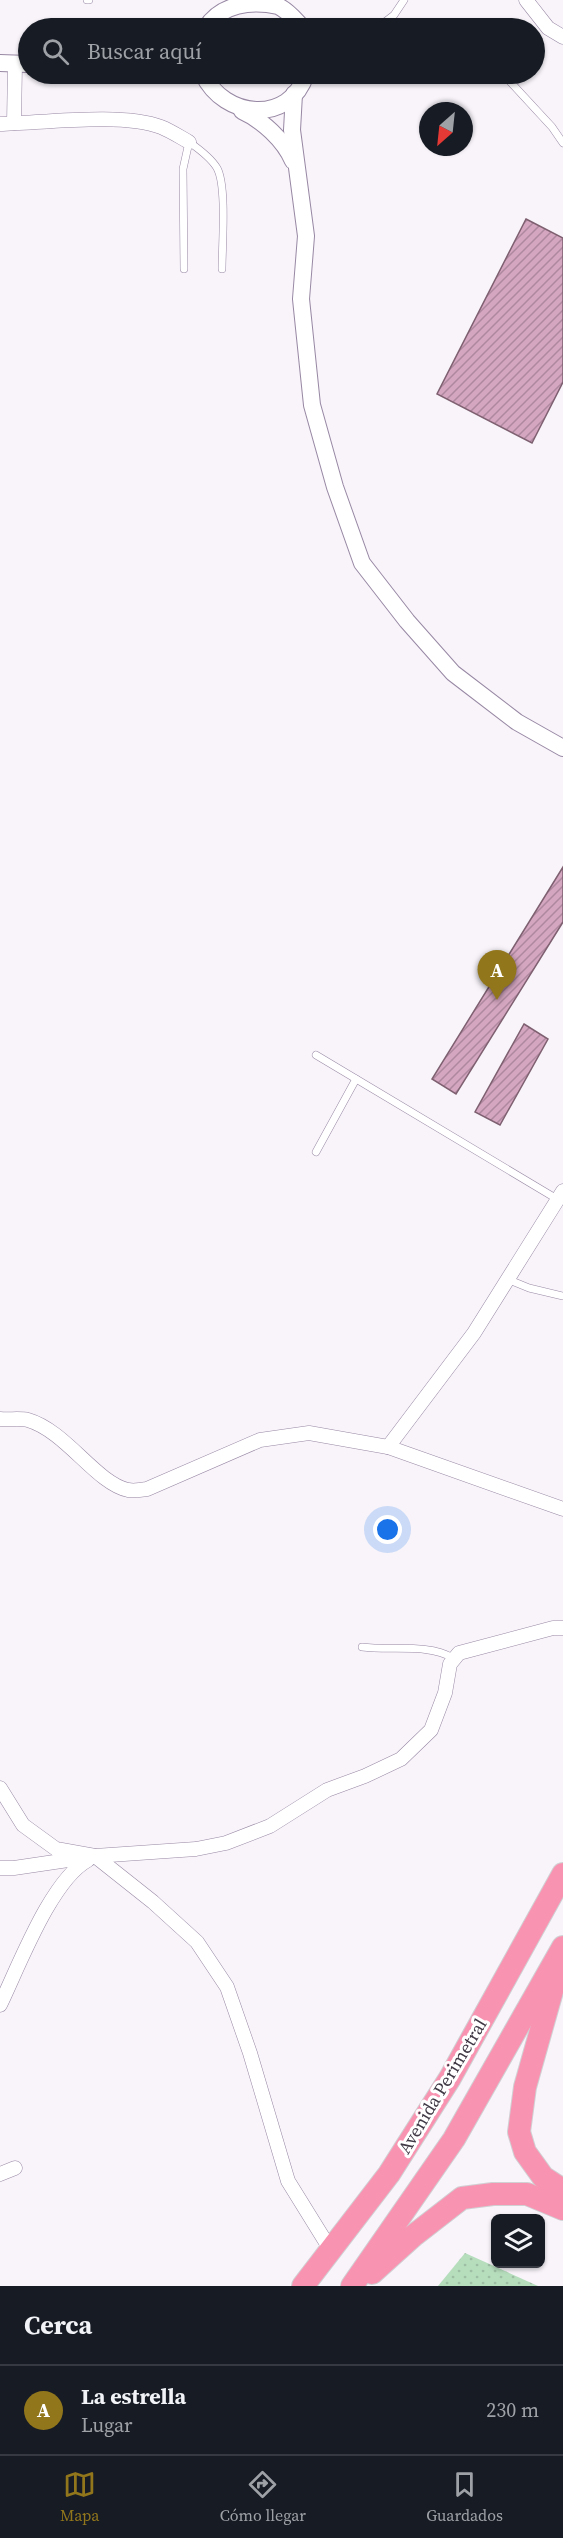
<!DOCTYPE html>
<html lang="es">
<meta charset="utf-8">
<style>
:root{--surface:#171b24;--page:#20242c;--text:#f1f3f6;--muted:#9ea1a6;--line:#363941;--accent:#91761c}
body{margin:0;font-family:"Source Serif 4",serif;background:var(--page);color:var(--text)}
.controls{position:absolute;right:18px;bottom:18px;display:grid;overflow:hidden;border-radius:9px;box-shadow:0 2px 4px #0004}
.controls button{width:54px;height:54px;display:grid;place-items:center;padding:0;border:0;border-bottom:2px solid var(--line);background:var(--surface);color:var(--text);font:30px sans-serif}
.compass{position:absolute;left:419px;top:102px;width:54px;height:54px;border-radius:50%;background:var(--surface);box-shadow:0 2px 4px #0004;rotate:207deg}
.you{position:absolute;left:388px;top:1530px;width:21px;height:21px;margin:-15px;border:4px solid #fff;border-radius:50%;background:#1a73e8;box-shadow:0 0 0 9px #1a73e833}
.badge{display:grid;place-items:center;width:39px;height:39px;border-radius:50%;background:var(--accent);color:#fff;font-size:20px;font-weight:700}
.pin{position:absolute;translate:-50% -50px;filter:drop-shadow(0 2px 3px #0008)}
.pin::after{content:'';position:absolute;top:32px;width:21px;height:18px;background:inherit;clip-path:polygon(0 0,100% 0,50% 100%)}
.list{margin:0;padding:0;list-style:none}
h2{display:flex;justify-content:space-between;align-items:center;height:78px;margin:0;padding:0 24px;font-size:26px}
h2 small{font-size:20px;font-weight:400;color:var(--muted)}
.list li{display:grid;grid-template-columns:39px 1fr auto;gap:18px;align-items:center;box-sizing:border-box;height:90px;padding:0 24px;border-top:2px solid var(--line)}
.list b{display:block;font-size:22px;white-space:nowrap}
.list p{margin:0;font-size:20px;white-space:nowrap;color:var(--muted)}
.list em{font-size:20px;font-style:normal;color:var(--muted)}
.icon{flex:none;width:33px;height:33px;fill:none;stroke:currentColor;stroke-width:2;stroke-linecap:round;stroke-linejoin:round}
.map{position:relative;flex:none;width:563px;height:2286px;overflow:hidden}
.search{position:absolute;background:var(--surface);box-shadow:0 2px 4px #0004;left:18px;right:18px;top:18px;height:66px;display:flex;align-items:center;gap:15px;box-sizing:border-box;padding:0 21px;border-radius:33px;color:var(--muted);font-size:22px}
.sheet{height:168px;background:var(--surface)}
nav{display:flex;justify-content:space-around;align-items:center;box-sizing:border-box;height:84px;border-top:2px solid var(--line);background:var(--surface);font-size:16px;color:var(--muted)}
nav a{display:grid;justify-items:center;gap:3px}
nav .on{color:var(--accent)}
.map>svg:first-child{display:block}
.park{fill:url(#park-dots)}
.building{fill:url(#building-hatch);stroke:#7e6071;stroke-width:1.5}
.lines{fill:none;stroke-linecap:round;stroke-linejoin:round}
.service-casing{stroke:#9888a4;stroke-width:8}
.minor-casing{stroke:#9888a4;stroke-width:15}
.tertiary-casing{stroke:#9888a4;stroke-width:18}
.trunk-casing{stroke:#d1d0d3;stroke-width:24}
.service{stroke:#fff;stroke-width:7}
.minor{stroke:#fff;stroke-width:14}
.tertiary{stroke:#fff;stroke-width:16}
.trunk{stroke:#f894b2;stroke-width:22}
.labels{text-anchor:middle;dominant-baseline:central;stroke-width:6;stroke-linejoin:round;paint-order:stroke}
.street-label{font-size:18px;fill:#413a46;stroke:#fff}
</style>
<div class="map">
<svg width="563" height="2286" viewBox="0 0 563 2286">
<defs>
<pattern id="park-dots" width="8" height="8" patternUnits="userSpaceOnUse" patternTransform="scale(1.5)"><rect width="8" height="8" fill="#b6debd"/><path d="M2 2h.1M6 6h.1" fill="none" stroke="#9ebfa4" stroke-width="1.8" stroke-linecap="round"/></pattern>
<pattern id="building-hatch" width="6" height="6" patternUnits="userSpaceOnUse" patternTransform="scale(1.5)"><rect width="6" height="6" fill="#d4a6c0"/><path d="M-1 1l2-2M0 6l6-6M5 7l2-2" fill="none" stroke="#ae889e"/></pattern>
</defs>
<rect width="100%" height="100%" fill="#f8f4fa"/>
<polygon class="park" points="465,2253 538,2286 438,2286"/>
<g class="building">
<polygon points="526,219 563,238 563,382 532,443 437,394"/>
<polygon points="563,867 563,922 456,1094 432,1079"/>
<polygon points="524,1024 548,1039 500,1125 475,1112"/>
</g>
<g class="lines">
<g class="service-casing">
<g id="service">
<polyline points="87,0 89,0"/>
<polyline points="377,28 394,15 404,0"/>
<polyline points="503,74 552,127 563,143"/>
<path d="M184 269 183 169 189 142C199 149 211 158 217 168 227 186 222 246 222 269"/>
<polyline points="316,1055 557,1199"/>
<polyline points="316,1152 356,1079"/>
<polyline points="507,1279 529,1288 563,1296"/>
<path d="M362 1647C391 1651 428 1643 453 1658"/>
</g>
</g>
<g class="minor-casing">
<g id="minor">
<polyline points="526,0 548,28 563,37"/>
<polyline points="14,123 15,65"/>
<path d="M0 124C42 123 123 112 161 127 171 131 180 137 189 142"/>
<path d="M0 1419C9 1420 20 1418 28 1420 66 1431 96 1483 128 1490 134 1491 141 1490 147 1489L260 1440 309 1433 388 1447 563 1509"/>
<polyline points="388,1447 474,1333 563,1191"/>
<polyline points="0,1788 23,1825 56,1849 95,1856 196,1849 226,1843 270,1826 327,1790 365,1776 401,1759 431,1730 445,1693 450,1664 459,1653 553,1628 563,1628"/>
<polyline points="0,1868 14,1868 95,1856 153,1902 197,1942 227,1987 250,2053 288,2181 332,2252"/>
<path d="M0 2005C19 1966 51 1880 88 1860"/>
<polyline points="0,2174 15,2168"/>
</g>
</g>
<g class="tertiary-casing">
<g id="tertiary">
<path d="M206 28C220 4 252 0 278 6 289 11 295 20 303 28"/>
<polyline points="0,63 28,64"/>
<path d="M203 74C224 119 290 125 306 74"/>
<polyline points="294,94 292,130 306,236 301,299 312,405 335,487 362,563 407,621 453,673 517,722 563,748"/>
<path d="M242 111C262 120 284 140 293 161"/>
</g>
</g>
<g class="trunk-casing">
<g id="trunk">
<polyline points="556,1977 525,2087 519,2132 525,2152 543,2177 563,2190"/>
<polyline points="372,2273 413,2236 462,2198 493,2194 527,2194 563,2209"/>
<polyline points="303,2286 389,2174 450,2078 563,1874"/>
<polyline points="352,2286 454,2139 563,1947"/>
</g>
</g>
<use href="#service" class="service"/>
<use href="#minor" class="minor"/>
<use href="#tertiary" class="tertiary"/>
<use href="#trunk" class="trunk"/>
</g>
<g class="labels">
<g class="street-label">
<text transform="translate(442 2086) rotate(-59)">Avenida Perimetral</text>
</g>
</g>
</svg>
<div class="controls">
<button><svg class="icon" aria-label="layers" viewBox="0 0 24 24"><path d="M12 4l9 5-9 5-9-5zM3 14l9 5 9-5"/></svg></button>
</div>
<svg class="compass" viewBox="-18 -18 36 36"><path d="M0-13l5 13h-10z" fill="#e53935"/><path d="M0 13l5-13h-10z" fill="#9ea1a6"/></svg>
<div class="you"></div>
<div class="pin badge" style="left:497px;top:1000px">A</div>
<div class="search"><svg class="icon" aria-label="search" viewBox="0 0 24 24"><circle cx="10" cy="10" r="6"/><path d="M15 15l6 6"/></svg>Buscar aquí</div>
</div>
<section class="sheet">
<h2>Cerca<small></small></h2>
<ul class="list">
<li><span class="badge">A</span><div><b>La estrella</b><p>Lugar</p></div><em>230 m</em></li>
</ul>
</section>
<nav>
<a class="on"><svg class="icon" aria-label="map" viewBox="0 0 24 24"><path d="M3 6l6-2 6 2 6-2v14l-6 2-6-2-6 2zM9 4v14M15 6v14"/></svg>Mapa</a>
<a><svg class="icon" aria-label="directions" viewBox="0 0 24 24"><path d="M12 3l9 9-9 9-9-9zM9 14v-3h6M13 9l2 2-2 2"/></svg>Cómo llegar</a>
<a><svg class="icon" aria-label="saved" viewBox="0 0 24 24"><path d="M7 4h10v16l-5-4-5 4z"/></svg>Guardados</a>
</nav>
